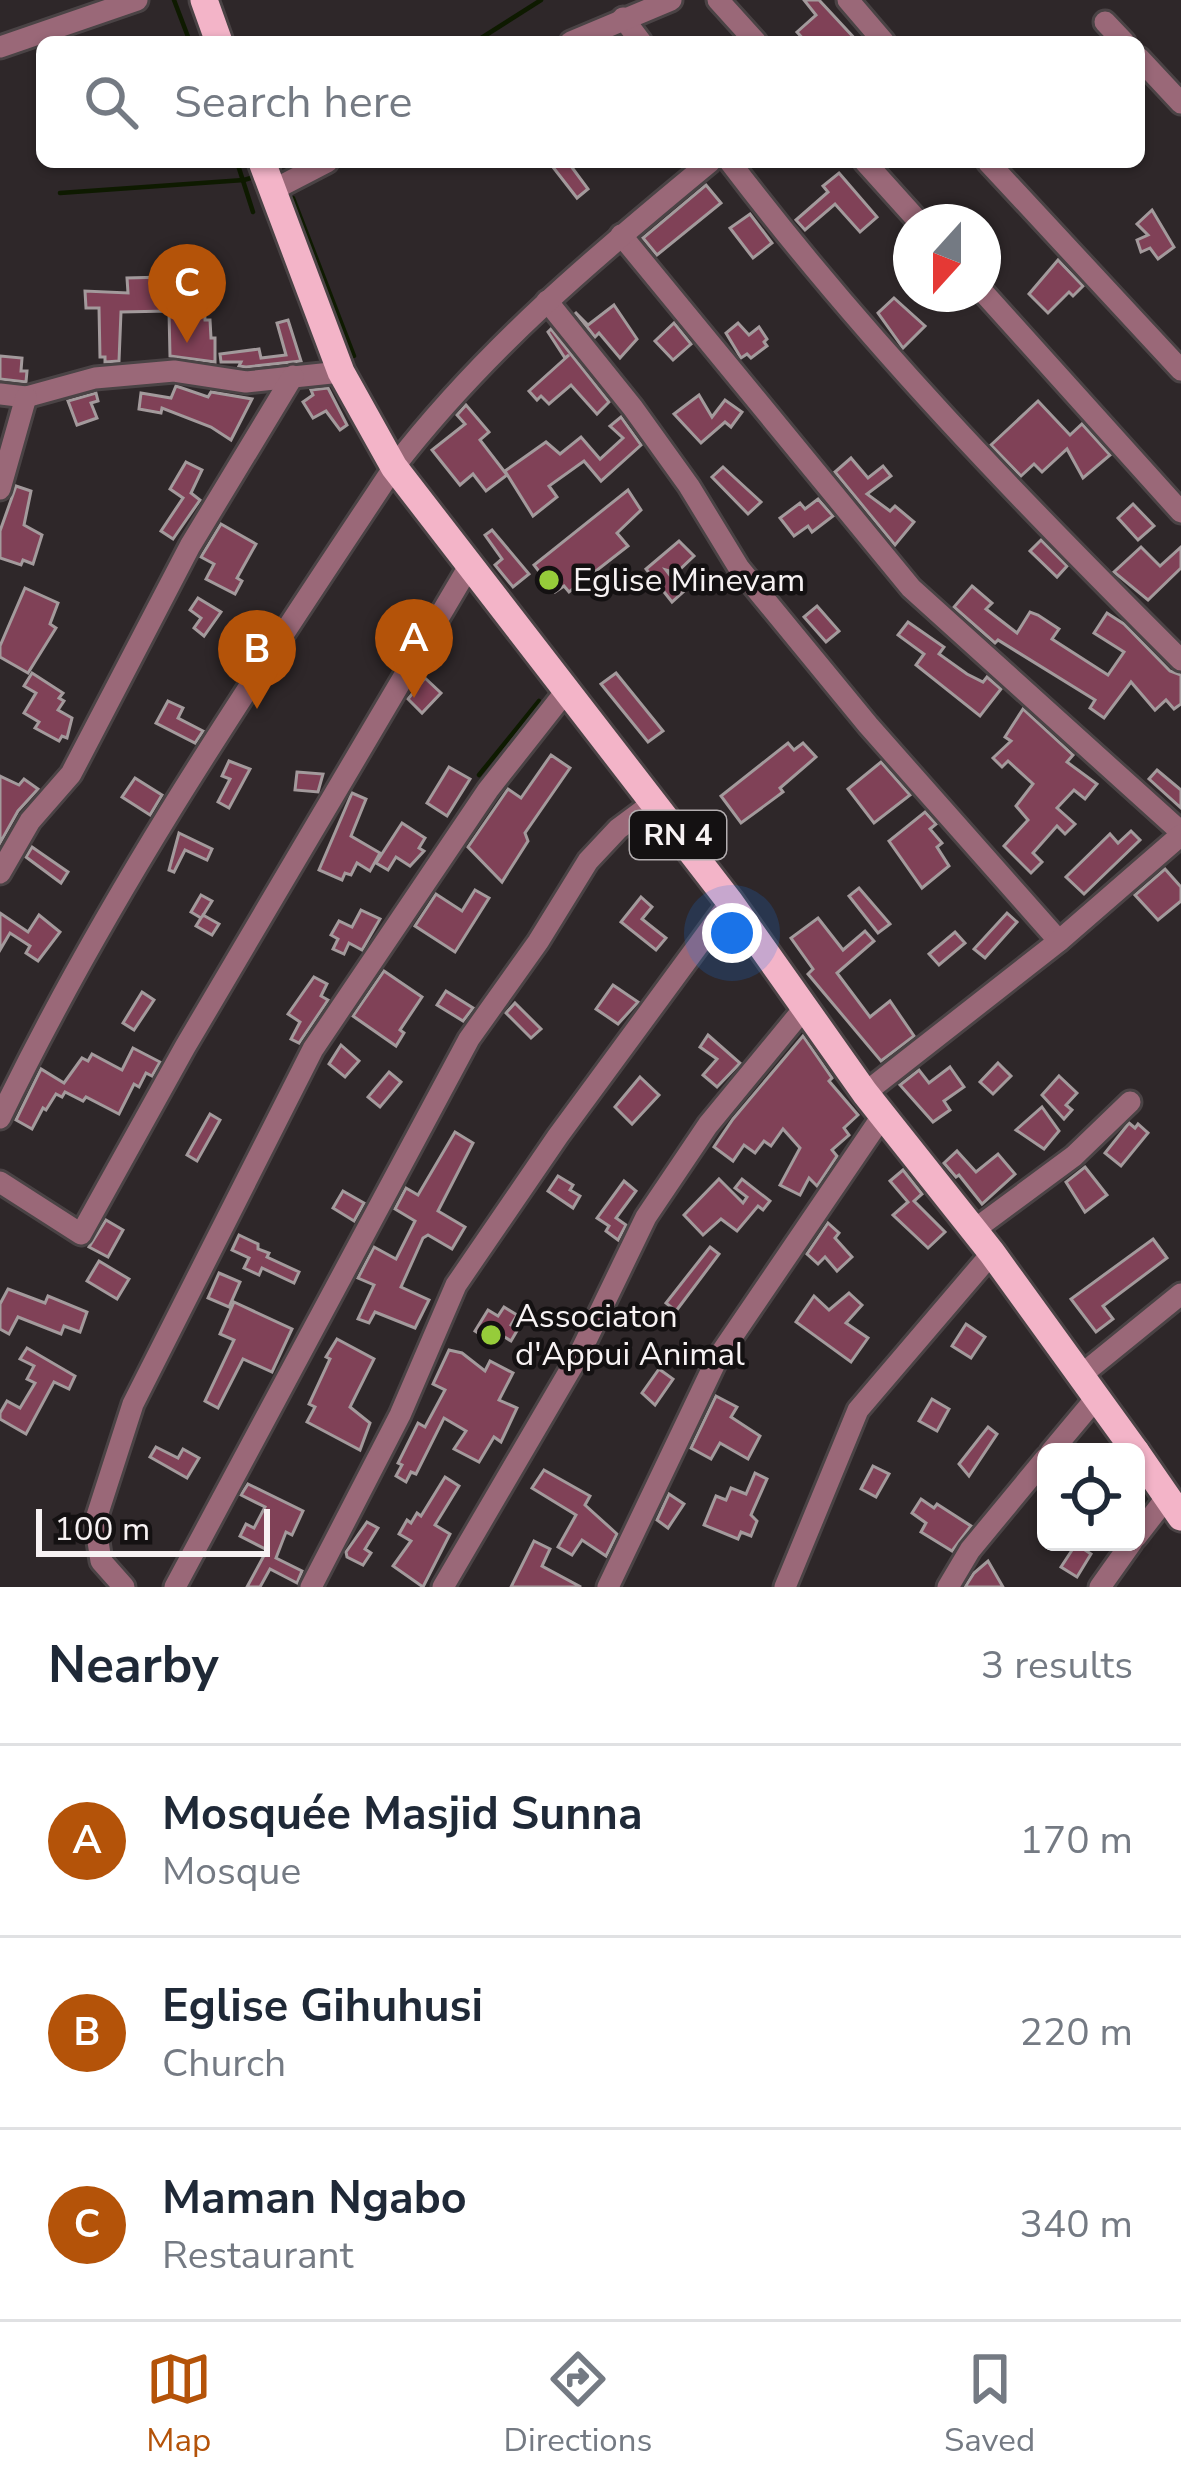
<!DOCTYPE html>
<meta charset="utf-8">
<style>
:root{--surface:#fff;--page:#f2f2f3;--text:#1f2937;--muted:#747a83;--line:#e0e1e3;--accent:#b45309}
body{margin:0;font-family:"Nunito Sans",sans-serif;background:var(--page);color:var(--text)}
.controls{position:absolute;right:36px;bottom:36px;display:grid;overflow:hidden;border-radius:18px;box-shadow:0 3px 9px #0004}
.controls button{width:108px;height:108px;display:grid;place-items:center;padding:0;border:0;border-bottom:3px solid var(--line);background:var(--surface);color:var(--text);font:60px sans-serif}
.compass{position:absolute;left:893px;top:204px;width:108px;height:108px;border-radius:50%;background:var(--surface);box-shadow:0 3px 9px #0004;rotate:201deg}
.scale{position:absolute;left:36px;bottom:30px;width:234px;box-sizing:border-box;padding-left:12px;border:6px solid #f7f2f3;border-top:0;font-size:33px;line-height:42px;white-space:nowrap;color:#f7f2f3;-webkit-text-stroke:9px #141112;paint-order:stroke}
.you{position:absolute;left:732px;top:933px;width:42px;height:42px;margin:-30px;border:9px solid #fff;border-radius:50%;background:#1a73e8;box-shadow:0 0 0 18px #1a73e833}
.badge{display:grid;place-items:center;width:78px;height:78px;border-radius:50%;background:var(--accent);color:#fff;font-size:39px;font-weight:700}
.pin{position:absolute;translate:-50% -99px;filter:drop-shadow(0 3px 6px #0008)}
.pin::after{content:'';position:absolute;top:63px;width:42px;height:36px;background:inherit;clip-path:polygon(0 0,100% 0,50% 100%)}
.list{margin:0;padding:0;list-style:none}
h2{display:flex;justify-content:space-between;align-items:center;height:156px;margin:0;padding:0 48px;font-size:51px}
h2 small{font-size:39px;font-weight:400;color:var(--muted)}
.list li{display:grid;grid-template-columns:78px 1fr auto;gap:36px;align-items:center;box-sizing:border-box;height:192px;padding:0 48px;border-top:3px solid var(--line)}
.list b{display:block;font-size:45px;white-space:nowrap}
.list p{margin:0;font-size:39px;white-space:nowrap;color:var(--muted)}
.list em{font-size:39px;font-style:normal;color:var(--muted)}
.icon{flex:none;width:66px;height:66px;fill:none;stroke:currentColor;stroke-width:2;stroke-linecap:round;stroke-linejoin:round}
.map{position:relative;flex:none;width:1181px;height:1587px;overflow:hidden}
.search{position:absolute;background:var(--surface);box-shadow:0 3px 9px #0004;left:36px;right:36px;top:36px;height:132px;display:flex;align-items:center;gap:30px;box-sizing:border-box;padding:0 42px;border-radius:18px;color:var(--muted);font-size:45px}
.sheet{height:732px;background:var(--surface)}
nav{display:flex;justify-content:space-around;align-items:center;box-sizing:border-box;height:168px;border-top:3px solid var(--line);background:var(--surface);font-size:33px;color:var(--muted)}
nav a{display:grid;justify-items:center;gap:6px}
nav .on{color:var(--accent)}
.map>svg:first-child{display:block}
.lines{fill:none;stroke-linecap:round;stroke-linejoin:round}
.stream{stroke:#0e1a00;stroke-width:4.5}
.building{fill:#804157;stroke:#a39a9c;stroke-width:3}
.minor-casing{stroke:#4a4345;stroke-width:27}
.major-casing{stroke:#4a4345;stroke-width:33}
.minor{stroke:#9a6878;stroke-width:21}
.major{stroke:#f3b4c8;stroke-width:27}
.poi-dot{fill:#96cc3a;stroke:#141112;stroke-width:4.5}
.labels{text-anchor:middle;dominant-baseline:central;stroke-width:9;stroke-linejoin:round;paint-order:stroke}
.shield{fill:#141112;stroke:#b3aeb0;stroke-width:3}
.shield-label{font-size:30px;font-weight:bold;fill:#f7f2f3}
.poi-label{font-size:33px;fill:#f7f2f3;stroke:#141112;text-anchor:start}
</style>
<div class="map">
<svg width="1181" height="1587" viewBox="0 0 1181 1587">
<rect width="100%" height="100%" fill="#2e2729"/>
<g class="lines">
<g class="stream">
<polyline points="174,0 190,42"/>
<polyline points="475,42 541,0"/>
<polyline points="237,162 253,212"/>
<polyline points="273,169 284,162"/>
<polyline points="60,193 244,180 257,176"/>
<polyline points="293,198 354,356"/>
<polyline points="479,775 539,701"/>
</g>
</g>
<g class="building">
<polygon points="804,0 819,0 858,42 806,42 797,32 816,15"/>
<polygon points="549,162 568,162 588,189 577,198"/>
<polygon points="839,173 877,217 860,232 835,204 805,230 796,220 828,192 823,186"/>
<polygon points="706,185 721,203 657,255 643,238"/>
<polygon points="1152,210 1174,247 1158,259 1150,248 1141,252 1137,240 1148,235 1137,224"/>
<polygon points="750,214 772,243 753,258 730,228"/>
<polygon points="1058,260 1083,286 1073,296 1069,292 1048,313 1029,294"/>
<polygon points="203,276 205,320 210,320 211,338 215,338 215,362 170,356 169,311 121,312 119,361 105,362 105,357 100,357 99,308 86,308 85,291 128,293 127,278"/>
<polygon points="894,298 925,326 903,348 878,313"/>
<polygon points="614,305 637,339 620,358 599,333 595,337 575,312 588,325"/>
<polygon points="288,320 301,361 246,367 239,366 241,362 221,362 220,354 259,349 261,358 286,355 277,323"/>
<polygon points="674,323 691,344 673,360 655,341"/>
<polygon points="738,323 749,335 759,327 767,339 764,342 767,346 751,358 747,354 741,358 726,333"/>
<polygon points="551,329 609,402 597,414 571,385 549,404 541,396 537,400 529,391 569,355 565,358 548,332"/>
<polygon points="0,356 22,358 21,371 27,371 26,382 0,379"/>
<polygon points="176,386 208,397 211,392 252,399 231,440 211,427 162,408 161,413 139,409 141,393 171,398"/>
<polygon points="328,388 347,425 340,430 326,411 313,418 303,402 313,395 311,390"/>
<polygon points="96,393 98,401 91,403 97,418 77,425 68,401"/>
<polygon points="699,395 712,417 725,400 742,412 731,427 725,422 701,443 674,414"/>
<polygon points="1038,401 1070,435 1082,424 1110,455 1083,478 1067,449 1042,472 1034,464 1021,476 991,445"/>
<polygon points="466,405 489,432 480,440 507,475 486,491 473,474 460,485 432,450 465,424 457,415"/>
<polygon points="621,417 641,445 601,481 584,461 549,486 557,497 533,516 505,471 546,442 560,454 581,437 600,459 623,438 610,426"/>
<polygon points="851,458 868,478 883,466 891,476 867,494 890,511 895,506 914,522 895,545 835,472"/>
<polygon points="186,462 202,470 191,493 200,500 173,539 161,531 183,498 170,489"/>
<polygon points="723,467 761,502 748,514 712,477"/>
<polygon points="16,486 31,491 24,525 42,535 33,564 23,560 21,565 0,558 0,531"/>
<polygon points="628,490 641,510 617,533 628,546 569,592 564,586 555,592 534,565"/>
<polygon points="818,499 833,516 812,532 808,526 794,536 780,518 800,503 805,509"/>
<polygon points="1133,504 1154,526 1138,540 1118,518"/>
<polygon points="221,524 256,544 237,578 242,581 235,594 206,579 214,564 201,557"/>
<polygon points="492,530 529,574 513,587 495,565 502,559 485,535"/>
<polygon points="1041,540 1067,566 1057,577 1030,551"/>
<polygon points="679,541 694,556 676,573 666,570 683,592 672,602 646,569"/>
<polygon points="1141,547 1160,566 1181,547 1181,568 1148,600 1114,572"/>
<polygon points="972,586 992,603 986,609 1017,633 1030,612 1038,615 1059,629 1052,639 1108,675 1124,652 1094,633 1107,613 1124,624 1170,671 1181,675 1181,704 1174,709 1166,700 1155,710 1131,682 1104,718 1090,708 1095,700 998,640 995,643 954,607"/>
<polygon points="25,588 58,603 50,624 56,628 28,673 0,657 0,646"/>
<polygon points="198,598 221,612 204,636 194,628 201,618 190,610"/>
<polygon points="817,606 839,631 826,642 804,617"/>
<polygon points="908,622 944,647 939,654 967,674 983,682 987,677 1001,689 980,716 916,665 924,654 898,635"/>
<polygon points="32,673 63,693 59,698 64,701 58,710 72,718 67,738 62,736 59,741 35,728 39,722 24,713 36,693 24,686"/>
<polygon points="616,673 663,731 648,742 601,684"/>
<polygon points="425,678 441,693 422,713 408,699"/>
<polygon points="168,701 183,708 178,718 203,731 195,743 156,723"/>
<polygon points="1023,709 1073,755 1067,762 1097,784 1085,799 1074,790 1057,808 1075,824 1065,834 1057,826 1033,853 1042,862 1031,873 1004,846 1028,820 1016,806 1033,784 1008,761 1002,767 993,758 1011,741 1005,737"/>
<polygon points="788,743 794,750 803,743 816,757 780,788 783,792 741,823 721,796"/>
<polygon points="551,755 570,768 525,833 528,841 502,882 468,847 508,789 521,798"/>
<polygon points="229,761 250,769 229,808 218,802 230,779 222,776"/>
<polygon points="881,762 910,795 874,823 848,789"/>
<polygon points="449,767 470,779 447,816 427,803"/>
<polygon points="1157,770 1181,790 1181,808 1149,779"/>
<polygon points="297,772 323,774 318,792 295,790"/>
<polygon points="0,776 19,785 24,779 38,789 18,811 0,843"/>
<polygon points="135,778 162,795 150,815 122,797"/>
<polygon points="352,793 366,799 351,836 380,853 370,871 357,863 351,875 345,873 342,880 319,870"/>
<polygon points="925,812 936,824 930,829 942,843 937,847 949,866 922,888 889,841"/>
<polygon points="402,823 425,838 419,848 424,851 410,866 396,857 388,870 376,863"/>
<polygon points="1131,831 1140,840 1084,894 1066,877 1110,834 1118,843"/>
<polygon points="179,833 212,849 207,860 185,850 174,872 169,870"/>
<polygon points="32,847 68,872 61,883 26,857"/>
<polygon points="1165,869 1181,887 1181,901 1158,920 1135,895"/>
<polygon points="859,888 890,924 878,933 849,896"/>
<polygon points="475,890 489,898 455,952 415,926 436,894 462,911"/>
<polygon points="201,895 212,901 202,917 203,915 219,924 212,935 196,926 201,918 191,912"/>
<polygon points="641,897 652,907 642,919 666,938 656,950 621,922"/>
<polygon points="361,910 380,919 362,950 349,943 344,954 333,949 338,939 331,935 339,921 352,927"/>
<polygon points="0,913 28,932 39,915 60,932 38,961 26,953 30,946 10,933 0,950"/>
<polygon points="1007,913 1017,922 985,958 974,949"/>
<polygon points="818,918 843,950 865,931 874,941 837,973 870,1017 890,1001 914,1036 881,1061 808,974 813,969 791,938"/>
<polygon points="955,932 965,943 939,965 929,954"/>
<polygon points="384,971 422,997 400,1030 404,1033 396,1046 353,1016"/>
<polygon points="314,977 327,984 321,996 328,1000 299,1043 291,1039 300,1022 288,1014"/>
<polygon points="613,985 638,1002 618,1024 596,1009"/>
<polygon points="446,991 473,1008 463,1021 437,1005"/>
<polygon points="142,992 154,1000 134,1030 123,1023"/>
<polygon points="515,1003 541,1029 531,1038 506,1013"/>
<polygon points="708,1035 740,1063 717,1087 703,1075 717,1059 700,1047"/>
<polygon points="803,1036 832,1078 829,1081 858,1115 844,1128 849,1135 832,1150 837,1156 817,1186 809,1178 800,1195 780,1185 800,1148 783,1129 771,1146 764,1141 755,1153 744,1145 733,1161 714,1147 733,1119"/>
<polygon points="341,1045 359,1061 345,1077 329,1064"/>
<polygon points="133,1048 160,1062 152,1076 146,1073 139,1087 134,1084 119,1114 86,1097 83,1101 65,1092 62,1097 56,1094 46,1110 43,1108 32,1129 16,1120 41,1069 64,1083 82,1058 88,1061 92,1054 122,1070"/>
<polygon points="998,1063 1011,1076 993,1094 980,1082"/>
<polygon points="950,1067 964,1087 944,1101 950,1110 933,1122 900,1085 919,1070 929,1083"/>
<polygon points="389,1072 401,1082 380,1107 368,1097"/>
<polygon points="1059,1076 1077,1093 1066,1105 1072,1110 1064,1119 1042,1095"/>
<polygon points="640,1077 659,1095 632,1124 615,1107"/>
<polygon points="1042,1107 1059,1131 1044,1149 1016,1130"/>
<polygon points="210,1114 220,1120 197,1161 187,1155"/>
<polygon points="1129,1123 1135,1128 1138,1124 1148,1133 1121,1166 1105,1153"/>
<polygon points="455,1132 473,1143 438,1211 465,1227 452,1249 428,1235 423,1238 401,1287 429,1300 415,1328 375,1312 369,1323 358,1319 374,1285 358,1278 374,1247 396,1259 415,1221 395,1209 406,1188 418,1195"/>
<polygon points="957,1151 976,1172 998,1154 1015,1174 982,1204 959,1175 956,1177 944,1163"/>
<polygon points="1085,1167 1107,1195 1085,1212 1066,1182"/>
<polygon points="903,1170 922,1194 914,1201 945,1232 928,1248 893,1215 908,1202 890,1181"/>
<polygon points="558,1176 573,1185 570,1190 580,1196 573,1208 548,1191"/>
<polygon points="719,1179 743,1203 747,1197 735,1188 742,1179 770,1201 763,1210 758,1206 737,1231 721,1219 703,1235 684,1215"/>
<polygon points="624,1181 636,1191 616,1218 626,1225 618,1240 606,1231 609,1226 597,1218"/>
<polygon points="343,1191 364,1203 354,1221 333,1208"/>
<polygon points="106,1220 123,1230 108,1257 89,1247"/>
<polygon points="828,1223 839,1233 835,1238 852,1257 837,1271 825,1257 818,1264 807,1254"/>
<polygon points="239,1235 258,1244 258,1249 269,1253 267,1257 299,1272 294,1283 262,1268 259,1275 244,1268 249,1258 232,1250"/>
<polygon points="1153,1239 1167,1258 1103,1306 1113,1319 1096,1332 1071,1299"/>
<polygon points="710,1247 719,1254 676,1311 666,1303"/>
<polygon points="99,1261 129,1279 117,1299 87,1281"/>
<polygon points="219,1273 240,1282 229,1307 208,1298"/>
<polygon points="8,1289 45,1303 48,1296 87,1312 80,1332 64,1326 61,1334 18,1317 9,1334 0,1329 0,1304"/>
<polygon points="849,1293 862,1305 846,1323 868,1338 851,1362 796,1322 814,1296 829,1310"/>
<polygon points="234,1302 292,1329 272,1372 243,1359 218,1408 205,1401 234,1340 220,1334"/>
<polygon points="504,1307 517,1315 511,1325 518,1329 511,1341 503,1336 497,1345 475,1331 488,1310 498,1316"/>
<polygon points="966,1324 985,1337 971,1358 952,1346"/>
<polygon points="337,1339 374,1359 350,1407 370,1423 360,1450 307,1422 315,1407 309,1404 330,1359 326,1357"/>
<polygon points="27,1348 75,1376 69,1389 54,1382 26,1434 0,1419 0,1413 7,1401 20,1408 35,1383 27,1379 34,1366 20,1359"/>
<polygon points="449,1350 462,1353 485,1371 490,1361 513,1373 499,1400 517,1408 501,1442 494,1437 479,1462 454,1449 466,1431 444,1418 416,1474 411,1472 406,1482 396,1476 402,1465 398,1463 418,1423 425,1427 445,1390 433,1384"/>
<polygon points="659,1369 673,1379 655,1405 642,1393"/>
<polygon points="716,1396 737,1407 731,1417 760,1436 748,1459 720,1443 711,1459 691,1448"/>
<polygon points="932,1399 949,1409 937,1431 919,1421"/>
<polygon points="988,1427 997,1434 969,1476 959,1464"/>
<polygon points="156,1447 178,1458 183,1449 199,1458 187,1478 150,1457"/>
<polygon points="873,1466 889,1474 876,1497 861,1489"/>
<polygon points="544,1470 590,1496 585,1505 617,1534 606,1556 582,1540 572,1555 558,1547 576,1515 532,1488"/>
<polygon points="755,1473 767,1479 751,1515 757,1521 751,1536 741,1532 738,1539 704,1525 716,1496 726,1500 731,1488 746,1494"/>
<polygon points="445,1477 459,1486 435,1525 450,1534 423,1587 393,1566 411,1541 399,1534 407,1520 411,1523 417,1513 421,1516"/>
<polygon points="248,1484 303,1511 292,1535 286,1532 276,1558 302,1571 297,1583 270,1569 260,1587 247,1587 267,1550 240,1536 246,1524 254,1528 265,1507 241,1495"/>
<polygon points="669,1494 684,1504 668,1528 657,1520"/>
<polygon points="921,1499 934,1508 937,1504 971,1526 952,1551 921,1532 926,1523 912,1513"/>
<polygon points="367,1522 378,1528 365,1549 371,1553 363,1565 347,1557 346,1552"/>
<polygon points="534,1541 550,1549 542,1566 581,1587 511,1587"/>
<polygon points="1076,1544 1091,1554 1077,1577 1061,1567"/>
<polygon points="988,1561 1003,1587 965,1587 974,1573"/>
</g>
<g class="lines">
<g class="minor-casing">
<g id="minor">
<polyline points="718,0 756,42"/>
<polyline points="848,0 884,42"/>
<polyline points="623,18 641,42"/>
<polyline points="1105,22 1124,42"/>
<polyline points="571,42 671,0"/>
<polyline points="0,47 137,0"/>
<polyline points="1139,58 1181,103"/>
<path d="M730 162C866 341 1022 502 1181 660"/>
<polyline points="865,162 919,222"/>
<polyline points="988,162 1181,370"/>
<polyline points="273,190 327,162"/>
<polyline points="621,235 911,588 1181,832"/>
<polyline points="983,292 1181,512"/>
<polyline points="547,301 633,408 689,486 739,568 868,725 1059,941"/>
<polyline points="0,394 26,397 95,378 174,371 246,382 341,372"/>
<polyline points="0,489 26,397"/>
<polyline points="0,873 30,821 71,774 190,546 293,376"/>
<polyline points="865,1093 1059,941 1181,835"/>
<path d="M0 1118C111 888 254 678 394 467 484 350 597 255 710 162"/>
<polyline points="0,1182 81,1234 185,1047 468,568"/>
<polyline points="974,1230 1074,1156 1130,1102"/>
<polyline points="1080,1376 1181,1294"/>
<polyline points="1051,1452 1097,1397"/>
<polyline points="1136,1537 1167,1497"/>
<polyline points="124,1587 101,1561 95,1522 133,1404 313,1049 488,790 566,691"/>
<polyline points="175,1587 469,1039 538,942 588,861 618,829 653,803"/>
<polyline points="311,1587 400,1415 456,1285 558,1136 730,902"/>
<polyline points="443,1587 580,1353 646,1217 708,1125 806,1006"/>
<polyline points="608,1587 717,1359 883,1115"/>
<polyline points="785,1587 858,1410 992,1253"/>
<polyline points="948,1587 970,1550 1046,1458"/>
<polyline points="1100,1587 1132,1542"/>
</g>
</g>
<g class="major-casing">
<g id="major">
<polyline points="204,0 219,42"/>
<polyline points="262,162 341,372 394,467 730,902 865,1093 992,1253 1136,1452"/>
<polyline points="1136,1452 1181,1517"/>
</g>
</g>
<use href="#minor" class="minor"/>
<use href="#major" class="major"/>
</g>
<g class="poi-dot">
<circle cx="549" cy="580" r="12"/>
<circle cx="491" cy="1335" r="12"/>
</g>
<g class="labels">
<rect class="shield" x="630" y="811" width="96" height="48" rx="9"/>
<g class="shield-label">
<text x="678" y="835">RN 4</text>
</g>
<g class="poi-label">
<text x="573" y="580">Eglise Minevam</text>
<text x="515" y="1316">Associaton<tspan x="515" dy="38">d'Appui Animal</tspan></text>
</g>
</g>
</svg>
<div class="controls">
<button><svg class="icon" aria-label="locate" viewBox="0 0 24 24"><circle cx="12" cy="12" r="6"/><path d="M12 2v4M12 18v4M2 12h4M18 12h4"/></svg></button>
</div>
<svg class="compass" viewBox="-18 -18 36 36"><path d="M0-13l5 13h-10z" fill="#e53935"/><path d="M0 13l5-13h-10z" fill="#747a83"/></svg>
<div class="scale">100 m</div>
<div class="you"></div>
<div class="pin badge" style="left:414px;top:698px">A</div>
<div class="pin badge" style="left:257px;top:709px">B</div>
<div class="pin badge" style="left:187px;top:343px">C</div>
<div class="search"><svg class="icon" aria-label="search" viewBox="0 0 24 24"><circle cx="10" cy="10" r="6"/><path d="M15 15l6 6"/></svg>Search here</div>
</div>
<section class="sheet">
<h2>Nearby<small>3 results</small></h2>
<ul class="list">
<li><span class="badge">A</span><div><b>Mosquée Masjid Sunna</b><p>Mosque</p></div><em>170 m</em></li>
<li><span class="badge">B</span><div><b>Eglise Gihuhusi</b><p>Church</p></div><em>220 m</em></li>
<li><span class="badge">C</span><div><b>Maman Ngabo</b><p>Restaurant</p></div><em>340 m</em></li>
</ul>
</section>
<nav>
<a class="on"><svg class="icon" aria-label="map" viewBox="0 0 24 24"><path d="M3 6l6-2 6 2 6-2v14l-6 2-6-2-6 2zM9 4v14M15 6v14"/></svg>Map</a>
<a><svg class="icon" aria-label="directions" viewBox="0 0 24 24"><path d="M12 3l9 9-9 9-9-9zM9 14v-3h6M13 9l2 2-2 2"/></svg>Directions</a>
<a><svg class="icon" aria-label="saved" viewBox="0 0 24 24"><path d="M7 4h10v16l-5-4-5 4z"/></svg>Saved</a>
</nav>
